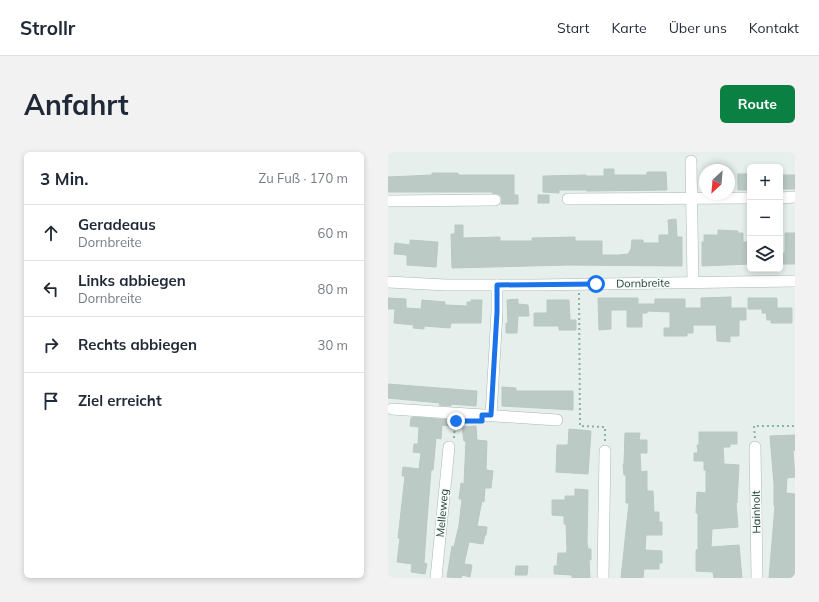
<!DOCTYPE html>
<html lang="de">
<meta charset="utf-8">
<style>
:root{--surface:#fff;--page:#f2f2f3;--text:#1f2937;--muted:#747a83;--line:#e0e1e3;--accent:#0b8043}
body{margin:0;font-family:Mulish,sans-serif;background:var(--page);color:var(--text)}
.controls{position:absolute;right:12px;top:12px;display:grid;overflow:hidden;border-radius:6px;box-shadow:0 2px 6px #0003}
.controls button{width:36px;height:36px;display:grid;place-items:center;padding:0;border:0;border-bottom:1px solid var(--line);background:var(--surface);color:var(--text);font:20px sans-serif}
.compass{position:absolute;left:311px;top:12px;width:36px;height:36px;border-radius:50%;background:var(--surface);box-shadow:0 2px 6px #0003;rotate:206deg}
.stop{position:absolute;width:12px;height:12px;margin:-9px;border:3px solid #1a73e8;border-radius:50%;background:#fff}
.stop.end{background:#1a73e8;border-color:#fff;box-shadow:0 1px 4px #0008}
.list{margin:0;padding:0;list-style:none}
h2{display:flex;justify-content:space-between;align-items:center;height:52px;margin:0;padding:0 16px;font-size:17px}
h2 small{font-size:13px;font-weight:400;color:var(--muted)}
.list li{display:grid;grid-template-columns:26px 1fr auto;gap:12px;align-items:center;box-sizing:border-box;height:56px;padding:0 16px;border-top:1px solid var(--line)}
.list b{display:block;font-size:15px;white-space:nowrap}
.list p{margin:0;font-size:13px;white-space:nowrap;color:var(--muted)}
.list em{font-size:13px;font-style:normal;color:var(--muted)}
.icon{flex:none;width:22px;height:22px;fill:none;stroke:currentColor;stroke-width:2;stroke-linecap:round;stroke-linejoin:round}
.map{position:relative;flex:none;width:407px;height:426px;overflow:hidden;border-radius:6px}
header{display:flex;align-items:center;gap:24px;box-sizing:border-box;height:56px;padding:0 20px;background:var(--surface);border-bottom:1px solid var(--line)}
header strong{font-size:19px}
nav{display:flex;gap:22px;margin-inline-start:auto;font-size:14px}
.intro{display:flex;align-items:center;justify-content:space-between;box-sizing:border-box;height:96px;padding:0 24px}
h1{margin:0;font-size:28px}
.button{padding:10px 18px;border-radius:6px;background:var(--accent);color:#fff;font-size:14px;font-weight:700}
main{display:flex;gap:24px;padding:0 24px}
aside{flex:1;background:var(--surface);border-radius:6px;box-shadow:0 2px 6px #0003}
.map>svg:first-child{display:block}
.building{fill:#bbcac4;stroke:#b8c9c2}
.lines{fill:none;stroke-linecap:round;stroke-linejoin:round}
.street-casing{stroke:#a8b8b2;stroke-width:12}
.path{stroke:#86b3a5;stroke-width:2;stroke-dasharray:2 3;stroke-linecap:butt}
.street{stroke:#fff;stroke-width:11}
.route{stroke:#1a73e8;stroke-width:5}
.labels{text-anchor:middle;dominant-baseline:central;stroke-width:3;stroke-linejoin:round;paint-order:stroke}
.street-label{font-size:11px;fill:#24423a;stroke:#f7fbf9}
</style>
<header>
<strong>Strollr</strong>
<nav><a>Start</a><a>Karte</a><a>Über uns</a><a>Kontakt</a></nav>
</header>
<div class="intro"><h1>Anfahrt</h1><a class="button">Route</a></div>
<main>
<aside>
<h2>3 Min.<small>Zu Fuß · 170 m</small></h2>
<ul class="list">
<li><svg class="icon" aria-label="ahead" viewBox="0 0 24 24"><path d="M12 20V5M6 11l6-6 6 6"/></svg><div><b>Geradeaus</b><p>Dornbreite</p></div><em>60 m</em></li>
<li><svg class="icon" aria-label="left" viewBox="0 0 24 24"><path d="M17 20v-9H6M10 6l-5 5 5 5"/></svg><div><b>Links abbiegen</b><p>Dornbreite</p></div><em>80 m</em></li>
<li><svg class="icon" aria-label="right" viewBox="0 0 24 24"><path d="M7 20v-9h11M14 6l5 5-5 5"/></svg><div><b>Rechts abbiegen</b></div><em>30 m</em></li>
<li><svg class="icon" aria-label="arrive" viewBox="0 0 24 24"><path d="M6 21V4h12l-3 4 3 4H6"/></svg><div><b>Ziel erreicht</b></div></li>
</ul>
</aside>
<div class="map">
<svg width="407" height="426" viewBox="0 0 407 426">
<rect width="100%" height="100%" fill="#e6efeb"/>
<g class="building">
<polygon points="216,17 226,17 226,23 259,23 259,20 278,20 279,38 199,39 198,38 171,38 171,41 155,40 155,24 198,23 198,24 216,24"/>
<polygon points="44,21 70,21 70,23 126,23 126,43 130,43 130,52 113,52 114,48 113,44 110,42 104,41 104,40 0,40 0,25 44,23"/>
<rect x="350" y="22" width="12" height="16"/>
<rect x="392" y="23" width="15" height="14"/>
<rect x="150" y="43" width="11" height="8"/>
<polygon points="288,67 289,85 294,85 294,114 181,113 64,116 63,82 67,82 67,73 75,73 75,86 112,85 112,89 144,89 144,86 187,85 187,89 214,89 214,103 231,103 240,102 243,97 244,88 255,88 255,91 271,91 271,83 281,83 280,68"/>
<polygon points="330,78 350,79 350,81 355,81 355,90 362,90 362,112 314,114 314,90 316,90 316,83 330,83"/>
<polygon points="397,81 407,81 407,112 392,112 392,101 397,101"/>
<polygon points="22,88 50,90 48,115 19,113 19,103 6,102 7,91 22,93"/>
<polygon points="343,145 343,156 358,156 358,168 351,168 351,184 342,184 342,190 329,189 328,173 305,173 305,181 299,181 299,184 276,184 276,176 282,176 282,160 259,159 259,161 254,161 254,175 239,175 239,158 223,158 223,177 211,178 210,146 250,146 250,152 267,152 267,147 297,147 297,156 313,156 313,146"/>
<polygon points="0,146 18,147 18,156 33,157 34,148 57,150 57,153 79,154 79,150 83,150 83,148 94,148 93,171 63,171 62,176 36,174 36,177 25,176 26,173 6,171 7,157 0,157"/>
<polygon points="360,146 389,146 389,156 404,156 404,171 383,171 383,168 379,168 378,161 374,161 374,157 360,157"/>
<polygon points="130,147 130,152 140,153 141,164 130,164 129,181 118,181 118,171 120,171 119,148"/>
<polygon points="159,148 181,148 182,168 188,168 188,178 171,178 171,174 146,174 146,161 159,161"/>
<polygon points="0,232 89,239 88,254 63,252 63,254 51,253 52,251 0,246"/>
<polygon points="114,235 128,236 128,239 185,239 185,258 114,254"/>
<polygon points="26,265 62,268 62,274 54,273 53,287 48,286 45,318 43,318 39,368 36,411 39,412 37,422 23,420 24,412 9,410 12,386 10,386 17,324 14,324 15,315 31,317 33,301 25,300 26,292 30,292 31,275 22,274 23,266"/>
<polygon points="88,274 89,288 99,289 98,318 105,319 103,336 97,336 96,350 94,349 89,374 99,375 98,383 97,383 95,392 81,390 76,412 84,413 82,425 74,423 73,426 59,425 64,394 66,395 71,373 74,347 71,347 73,331 76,332 78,289 76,289 74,275"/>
<polygon points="181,277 203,279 200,322 168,320 169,293 180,293"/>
<polygon points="311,280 349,280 349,292 342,292 342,295 335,295 336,312 351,313 349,351 348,350 350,375 324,377 323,395 351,393 354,426 326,426 325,420 308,419 308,398 310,398 310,361 308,361 309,340 318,341 318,318 316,318 316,309 306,309 306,301 310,301 309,293 311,293"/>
<polygon points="237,281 252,281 251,288 259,288 259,301 252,301 253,320 259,319 259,339 265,339 266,360 271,360 271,370 274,370 274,383 258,383 257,398 274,399 274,411 271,411 271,417 256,417 255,426 233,426 241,351 238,351 238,323 236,323 235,312 236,312"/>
<polygon points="407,283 407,298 405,299 407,325 399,326 398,341 407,342 407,426 381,426 387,354 386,354 386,332 382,284"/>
<polygon points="187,337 200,338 199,391 200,397 203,397 203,408 201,407 202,426 184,426 184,423 166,422 166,414 169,414 170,401 178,401 179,398 178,372 176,372 176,364 164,363 164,348 177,348 177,344 187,344"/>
<polygon points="128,414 140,414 139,423 127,423"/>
</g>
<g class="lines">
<g class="street-casing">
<g id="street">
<polyline points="303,9 305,130"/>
<polyline points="392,46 407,45"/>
<polyline points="180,47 362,46"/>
<polyline points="0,49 107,48"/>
<polyline points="0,130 58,133 147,133 407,129"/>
<polyline points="4,257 169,268"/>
<polyline points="103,263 109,160 109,133"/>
<polyline points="367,295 369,426"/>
<polyline points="48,426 61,295"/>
<polyline points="215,426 217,299"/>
</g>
</g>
<g class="path">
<polyline points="191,141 192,274 217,275 217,290"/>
<polyline points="66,286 67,271"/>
<polyline points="367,286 366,274 407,274"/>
</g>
<use href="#street" class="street"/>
</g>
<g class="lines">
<polyline class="route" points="68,269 94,269 94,263 103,263 109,160 109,133 208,132"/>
</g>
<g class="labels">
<g class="street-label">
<text transform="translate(255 131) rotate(-1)">Dornbreite</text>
<text transform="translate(368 360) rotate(-91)">Hainholt</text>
<text transform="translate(54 361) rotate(-85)">Melleweg</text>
</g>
</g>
</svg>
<div class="controls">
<button>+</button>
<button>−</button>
<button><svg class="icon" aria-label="layers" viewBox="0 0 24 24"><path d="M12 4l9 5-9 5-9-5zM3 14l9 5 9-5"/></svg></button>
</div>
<svg class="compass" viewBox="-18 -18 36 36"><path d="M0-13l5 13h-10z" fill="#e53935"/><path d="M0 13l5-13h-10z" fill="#747a83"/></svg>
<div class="stop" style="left:208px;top:132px"></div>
<div class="stop end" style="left:68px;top:269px"></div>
</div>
</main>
